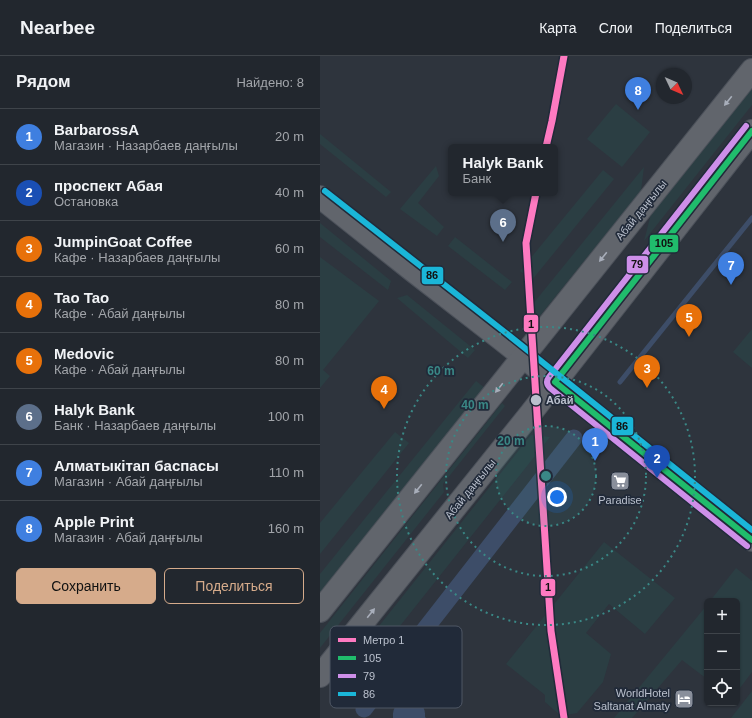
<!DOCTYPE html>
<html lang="ru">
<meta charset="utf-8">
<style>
:root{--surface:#22272e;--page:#2e333a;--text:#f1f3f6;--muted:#a2a5aa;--line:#3f444a;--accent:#d6ab8b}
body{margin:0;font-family:Arial,sans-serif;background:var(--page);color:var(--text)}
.controls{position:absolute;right:12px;bottom:12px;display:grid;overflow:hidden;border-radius:6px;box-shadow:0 1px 3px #0004}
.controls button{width:36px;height:36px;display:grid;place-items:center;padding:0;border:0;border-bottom:1px solid var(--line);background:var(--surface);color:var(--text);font:20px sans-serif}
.compass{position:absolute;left:336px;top:12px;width:36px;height:36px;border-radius:50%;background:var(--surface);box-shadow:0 1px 3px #0004;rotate:134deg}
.you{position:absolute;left:237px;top:441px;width:14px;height:14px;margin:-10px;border:3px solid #fff;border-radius:50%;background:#1a73e8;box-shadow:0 0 0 6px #1a73e833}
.badge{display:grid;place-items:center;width:26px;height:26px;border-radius:50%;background:var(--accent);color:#fff;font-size:13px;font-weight:700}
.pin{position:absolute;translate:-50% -33px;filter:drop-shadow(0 1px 2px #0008)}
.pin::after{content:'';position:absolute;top:21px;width:14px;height:12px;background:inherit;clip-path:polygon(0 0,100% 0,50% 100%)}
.popup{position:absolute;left:128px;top:88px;width:110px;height:52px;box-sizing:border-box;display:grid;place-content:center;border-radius:6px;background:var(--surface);filter:drop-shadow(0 1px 3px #0005);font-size:13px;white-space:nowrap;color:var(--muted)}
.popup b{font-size:15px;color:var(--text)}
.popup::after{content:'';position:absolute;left:50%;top:100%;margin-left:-8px;border:8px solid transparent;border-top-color:var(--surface)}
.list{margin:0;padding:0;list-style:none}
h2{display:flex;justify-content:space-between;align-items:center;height:52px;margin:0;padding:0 16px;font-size:17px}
h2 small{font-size:13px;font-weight:400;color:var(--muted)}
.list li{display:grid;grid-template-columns:26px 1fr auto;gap:12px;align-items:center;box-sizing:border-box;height:56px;padding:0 16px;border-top:1px solid var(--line)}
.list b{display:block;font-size:15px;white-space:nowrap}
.list p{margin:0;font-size:13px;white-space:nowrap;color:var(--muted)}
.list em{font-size:13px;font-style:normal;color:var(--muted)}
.actions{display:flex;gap:8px;padding:12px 16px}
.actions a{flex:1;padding:9px 0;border:1px solid var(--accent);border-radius:6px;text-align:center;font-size:14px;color:var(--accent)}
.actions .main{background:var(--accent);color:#111}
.icon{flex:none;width:22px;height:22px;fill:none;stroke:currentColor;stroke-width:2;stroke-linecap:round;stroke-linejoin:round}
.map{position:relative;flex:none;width:432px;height:662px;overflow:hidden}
header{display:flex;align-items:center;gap:24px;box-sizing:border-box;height:56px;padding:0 20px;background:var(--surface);border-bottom:1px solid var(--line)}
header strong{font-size:19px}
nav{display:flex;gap:22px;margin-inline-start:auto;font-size:14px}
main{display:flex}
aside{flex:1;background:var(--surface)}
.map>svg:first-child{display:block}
.green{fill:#2b3e43}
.water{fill:#3d4d68}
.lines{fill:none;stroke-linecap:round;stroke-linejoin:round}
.stream{stroke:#3d4d68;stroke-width:5}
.canal{stroke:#3d4d68;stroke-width:17}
.major-casing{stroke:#4c515a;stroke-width:24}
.major{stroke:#61656c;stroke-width:22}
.bus-1-casing{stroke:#212a39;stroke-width:9}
.bus-2-casing{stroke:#212a39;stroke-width:9}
.bus-3-casing{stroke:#212a39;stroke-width:9}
.bus-1{stroke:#20bc6c;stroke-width:6}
.bus-2{stroke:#ce8fe9;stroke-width:6}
.bus-3{stroke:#1ab6d8;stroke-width:6}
.metro-1-casing{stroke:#212a39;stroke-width:10}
.metro-1{stroke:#fe7ac1;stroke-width:7}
.oneway{fill:#a8aeba}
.ring{fill:none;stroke:#3a8886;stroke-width:2;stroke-dasharray:2 4}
.stop-dot{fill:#bac0cd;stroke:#212a39;stroke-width:1.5}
.labels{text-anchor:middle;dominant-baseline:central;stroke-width:3.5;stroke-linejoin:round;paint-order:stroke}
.street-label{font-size:11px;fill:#bac0cd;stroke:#212a39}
.stop-label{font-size:11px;font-weight:bold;fill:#bac0cd;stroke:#212a39;text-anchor:start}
.poi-label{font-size:11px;fill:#bac0cd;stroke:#212a39}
.key{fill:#212a39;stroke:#4f5765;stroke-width:1}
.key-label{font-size:11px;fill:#bac0cd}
.centre{fill:#3a8886;stroke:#212a39;stroke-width:2}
.ring-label{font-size:12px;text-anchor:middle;font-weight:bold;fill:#3a8886;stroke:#212a39;stroke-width:3.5;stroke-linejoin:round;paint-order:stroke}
.line-badge{stroke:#212a39;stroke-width:1.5}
.pale-badge-label{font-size:11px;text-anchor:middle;font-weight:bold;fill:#111}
</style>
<header>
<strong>Nearbee</strong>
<nav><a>Карта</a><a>Слои</a><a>Поделиться</a></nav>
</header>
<main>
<aside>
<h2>Рядом<small>Найдено: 8</small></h2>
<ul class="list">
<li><span class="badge" style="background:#3f7fe0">1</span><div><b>BarbarossA</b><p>Магазин · Назарбаев даңғылы</p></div><em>20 m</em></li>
<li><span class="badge" style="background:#1a4fb4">2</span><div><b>проспект Абая</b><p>Остановка</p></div><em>40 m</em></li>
<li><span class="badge" style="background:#e8710a">3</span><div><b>JumpinGoat Coffee</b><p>Кафе · Назарбаев даңғылы</p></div><em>60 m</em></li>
<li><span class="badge" style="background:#e8710a">4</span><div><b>Tao Tao</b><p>Кафе · Абай даңғылы</p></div><em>80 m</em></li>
<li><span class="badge" style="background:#e8710a">5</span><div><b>Medovic</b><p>Кафе · Абай даңғылы</p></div><em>80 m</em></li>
<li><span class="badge" style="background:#5c6f8a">6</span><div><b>Halyk Bank</b><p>Банк · Назарбаев даңғылы</p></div><em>100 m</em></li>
<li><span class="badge" style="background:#3f7fe0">7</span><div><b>Алматыкітап баспасы</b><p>Магазин · Абай даңғылы</p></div><em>110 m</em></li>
<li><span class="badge" style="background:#3f7fe0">8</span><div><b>Apple Print</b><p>Магазин · Абай даңғылы</p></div><em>160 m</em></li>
</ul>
<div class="actions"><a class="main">Сохранить</a><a>Поделиться</a></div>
</aside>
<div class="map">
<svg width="432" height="662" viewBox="0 0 432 662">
<rect width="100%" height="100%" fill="#2e343d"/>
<g class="green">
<polygon points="432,29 432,49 324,185 332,154"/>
<polygon points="296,48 330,76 302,111 267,83"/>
<polygon points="0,78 71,136 66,141 0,88"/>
<polygon points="116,110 119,120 98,147 124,171 117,180 80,153"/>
<polygon points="324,111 321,135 219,261 208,254"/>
<polygon points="283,114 294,123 212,224 200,215"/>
<polygon points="0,167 71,225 68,234 0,181"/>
<polygon points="135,181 192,226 185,234 128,190"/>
<polygon points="0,201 59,245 3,314 10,320 0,332"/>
<polygon points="87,239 155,294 148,302 77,242"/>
<polygon points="432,273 432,312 413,296"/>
<polygon points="156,325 165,332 0,537 0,518"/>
<polygon points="182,347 185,350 123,428 124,436 0,592 0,577"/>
<polygon points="75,376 89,387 0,498 0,467"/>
<polygon points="211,379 230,381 57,599 47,585"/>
<polygon points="284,486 355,542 325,578 289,548 266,577 291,598 283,626 257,657 241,660 225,646 225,639 186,608"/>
<polygon points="416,512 432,525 432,616 417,636 417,545 390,545"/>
<polygon points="387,549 387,623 362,604 312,662 294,662"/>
<polygon points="432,635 432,662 411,662"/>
</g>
<path class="water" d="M91 642C100 645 106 651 105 661L106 662H73C72 650 79 643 91 642Z"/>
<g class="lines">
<polyline class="stream" points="300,326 432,162"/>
<g class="canal">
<polyline points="88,595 254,382"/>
<polyline points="44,653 76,611"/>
</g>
<g class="major-casing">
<g id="major">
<polyline points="0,141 92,214 181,283 432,484"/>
<polyline points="0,555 432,14"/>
<polyline points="0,620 211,357 432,75"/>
</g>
</g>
<use href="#major" class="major"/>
<g class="bus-1-casing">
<polyline id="bus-1" points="432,75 235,326 432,484"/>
</g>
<g class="bus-2-casing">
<path id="bus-2" d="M426 70 229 321C226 325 227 329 230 332L427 490"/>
</g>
<g class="bus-3-casing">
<polyline id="bus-3" points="5,135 186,277 432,474"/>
</g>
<use href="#bus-1" class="bus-1"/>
<use href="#bus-2" class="bus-2"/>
<use href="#bus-3" class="bus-3"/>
<g class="metro-1-casing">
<g id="metro-1">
<polyline points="226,91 232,65 244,0"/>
<polyline points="216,137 206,187 231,575 244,662"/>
</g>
</g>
<use href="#metro-1" class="metro-1"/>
</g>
<defs><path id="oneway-solid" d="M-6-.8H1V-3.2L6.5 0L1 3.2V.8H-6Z"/></defs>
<g class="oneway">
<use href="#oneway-solid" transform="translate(408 45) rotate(129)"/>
<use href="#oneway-solid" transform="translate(283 201) rotate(129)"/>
<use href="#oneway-solid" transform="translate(179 332) rotate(129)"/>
<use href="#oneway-solid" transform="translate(98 433) rotate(129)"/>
<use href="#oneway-solid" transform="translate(51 557) rotate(-51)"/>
</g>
<circle cx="226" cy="420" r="50" fill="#3a8886" fill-opacity=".12"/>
<g class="ring">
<circle cx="226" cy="420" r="50"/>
<circle cx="226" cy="420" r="100"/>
<circle cx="226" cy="420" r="149"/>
</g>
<defs>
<g id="supermarket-square" transform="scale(1)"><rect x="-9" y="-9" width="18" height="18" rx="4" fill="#898f9b" stroke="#212a39"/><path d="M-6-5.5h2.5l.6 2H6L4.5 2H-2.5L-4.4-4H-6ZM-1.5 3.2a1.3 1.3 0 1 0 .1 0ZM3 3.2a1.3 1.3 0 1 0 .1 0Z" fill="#fff"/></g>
<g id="hotel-square" transform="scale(1)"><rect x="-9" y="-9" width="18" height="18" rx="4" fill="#898f9b" stroke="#212a39"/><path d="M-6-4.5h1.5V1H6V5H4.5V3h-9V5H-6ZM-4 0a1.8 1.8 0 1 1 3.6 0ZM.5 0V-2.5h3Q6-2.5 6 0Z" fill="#fff"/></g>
</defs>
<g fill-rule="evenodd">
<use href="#supermarket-square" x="300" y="425"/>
<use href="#hotel-square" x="364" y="643"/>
</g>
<circle class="stop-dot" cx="216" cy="344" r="6"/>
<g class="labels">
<g class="street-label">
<text transform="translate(321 154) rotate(-51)">Абай даңғылы</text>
<text transform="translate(150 433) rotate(-51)">Абай даңғылы</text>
</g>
<g class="stop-label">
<text x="226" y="344">Абай</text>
</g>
<g class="poi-label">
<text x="300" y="444">Paradise</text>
<text x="350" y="637" text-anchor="end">WorldHotel<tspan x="350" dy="13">Saltanat Almaty</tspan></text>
</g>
</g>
<rect x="10" y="570" width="132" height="82" rx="6" class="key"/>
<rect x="18" y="582" width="18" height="4" fill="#fe7ac1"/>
<rect x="18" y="600" width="18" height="4" fill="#20bc6c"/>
<rect x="18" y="618" width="18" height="4" fill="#ce8fe9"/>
<rect x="18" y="636" width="18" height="4" fill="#1ab6d8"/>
<g class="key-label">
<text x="43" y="588">Метро 1</text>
<text x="43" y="606">105</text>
<text x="43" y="624">79</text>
<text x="43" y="642">86</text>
</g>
<circle cx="226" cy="420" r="6" class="centre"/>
<g class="ring-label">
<text x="121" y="319">60 m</text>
<text x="155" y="353">40 m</text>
<text x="191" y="389">20 m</text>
</g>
<g class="line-badge">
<rect x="329" y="178" width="30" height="19" rx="4" fill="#20bc6c"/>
<rect x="306" y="199" width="23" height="19" rx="4" fill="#ce8fe9"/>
<rect x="101" y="210" width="23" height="19" rx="4" fill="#1ab6d8"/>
<rect x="203" y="258" width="16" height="19" rx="4" fill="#fe7ac1"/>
<rect x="291" y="360" width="23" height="20" rx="4" fill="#1ab6d8"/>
<rect x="220" y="522" width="16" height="19" rx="4" fill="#fe7ac1"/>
</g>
<g class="pale-badge-label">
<text x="344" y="191">105</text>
<text x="317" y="212">79</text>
<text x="112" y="223">86</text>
<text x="211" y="272">1</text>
<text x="302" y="374">86</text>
<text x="228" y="535">1</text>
</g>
</svg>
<div class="controls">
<button>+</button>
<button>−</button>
<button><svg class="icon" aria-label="locate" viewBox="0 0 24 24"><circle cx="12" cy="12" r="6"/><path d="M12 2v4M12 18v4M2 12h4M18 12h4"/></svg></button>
</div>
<svg class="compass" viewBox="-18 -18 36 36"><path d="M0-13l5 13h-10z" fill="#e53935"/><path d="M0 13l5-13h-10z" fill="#a2a5aa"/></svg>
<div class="you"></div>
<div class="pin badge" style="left:275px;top:405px;background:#3f7fe0">1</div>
<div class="pin badge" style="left:337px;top:422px;background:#1a4fb4">2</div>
<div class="pin badge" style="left:327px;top:332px;background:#e8710a">3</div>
<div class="pin badge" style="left:64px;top:353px;background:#e8710a">4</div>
<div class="pin badge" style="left:369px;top:281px;background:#e8710a">5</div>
<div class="pin badge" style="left:183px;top:186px;background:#5c6f8a">6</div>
<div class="popup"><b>Halyk Bank</b>Банк</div>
<div class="pin badge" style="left:411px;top:229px;background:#3f7fe0">7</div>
<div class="pin badge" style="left:318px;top:54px;background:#3f7fe0">8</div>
</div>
</main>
